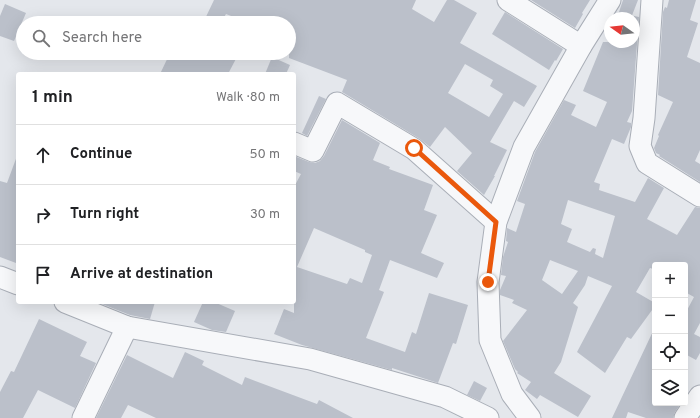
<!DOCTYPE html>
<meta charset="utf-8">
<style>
:root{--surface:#fff;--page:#f2f2f2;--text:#202124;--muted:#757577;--line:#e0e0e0}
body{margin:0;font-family:Overpass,sans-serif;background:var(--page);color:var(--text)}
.controls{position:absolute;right:12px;bottom:12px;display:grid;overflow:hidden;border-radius:4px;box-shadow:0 4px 16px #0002}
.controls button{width:36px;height:36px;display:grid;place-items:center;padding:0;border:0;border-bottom:1px solid var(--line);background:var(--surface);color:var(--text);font:20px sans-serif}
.compass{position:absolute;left:604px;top:12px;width:36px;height:36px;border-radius:50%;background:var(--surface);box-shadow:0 4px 16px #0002;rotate:285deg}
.stop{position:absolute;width:12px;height:12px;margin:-9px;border:3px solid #ea580c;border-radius:50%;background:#fff}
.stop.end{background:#ea580c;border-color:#fff;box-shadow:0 1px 4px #0008}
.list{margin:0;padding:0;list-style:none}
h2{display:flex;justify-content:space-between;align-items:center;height:52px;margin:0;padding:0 16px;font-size:17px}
h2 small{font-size:13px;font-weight:400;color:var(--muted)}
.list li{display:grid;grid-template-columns:26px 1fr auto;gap:12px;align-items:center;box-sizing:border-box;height:60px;padding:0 16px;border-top:1px solid var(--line)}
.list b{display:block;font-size:15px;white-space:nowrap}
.list em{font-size:13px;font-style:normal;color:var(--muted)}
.icon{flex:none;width:22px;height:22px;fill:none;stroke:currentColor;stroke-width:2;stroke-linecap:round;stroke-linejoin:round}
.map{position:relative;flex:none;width:700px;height:418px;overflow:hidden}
.search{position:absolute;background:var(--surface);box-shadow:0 4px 16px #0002;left:16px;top:16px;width:280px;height:44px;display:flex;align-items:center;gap:10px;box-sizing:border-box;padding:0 14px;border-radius:22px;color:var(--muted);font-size:15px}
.panel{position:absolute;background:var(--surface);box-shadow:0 4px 16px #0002;left:16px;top:72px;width:280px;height:232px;border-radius:4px}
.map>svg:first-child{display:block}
.building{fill:#bbc0ca;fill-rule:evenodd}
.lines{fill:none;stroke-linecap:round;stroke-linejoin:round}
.minor-casing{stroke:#a9aeb7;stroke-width:23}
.minor{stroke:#f7f8fa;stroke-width:21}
.route{stroke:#ea580c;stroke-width:5}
</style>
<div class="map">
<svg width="700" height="418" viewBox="0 0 700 418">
<rect width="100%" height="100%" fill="#e4e7ec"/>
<g class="building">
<path d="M214 0H416L412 9 434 22 447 0H454L477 13 460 43 537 86 524 107 514 101 490 142 507 150 494 176H495L484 195 457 171 472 153 445 127 430 147 420 139 342 92 347 80 289 58V23H249L226 14 221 23H203ZM465 64 493 80 490 86 503 94 489 117 448 93Z"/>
<polygon points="531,0 590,0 582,13 583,14 575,28"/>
<polygon points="623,0 638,0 631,18 617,18"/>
<polygon points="669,0 696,0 690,20 698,23 687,57 700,63 700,150 695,161 700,164 700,182 659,156 660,155 656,153 654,148 659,136 658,135 673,102 658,95 663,12 665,7 667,8"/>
<polygon points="5,4 26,13 14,41 0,36 0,16"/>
<polygon points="505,12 563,49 556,61 555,60 549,70 492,34"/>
<path d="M634 16 639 17 632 111 627 122 631 123V127L624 144 612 139 594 182 600 184 599 190 635 202 648 178 664 188 647 219 677 235 695 207 700 208V323L694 334 700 337V353L696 360 685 354V314L694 297 685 292V265H655L653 269 650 268 636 292 655 303V306L631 339 627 337 605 373 577 352 612 286 588 276 585 285 573 303 578 307 561 362 554 373 591 396 578 417 540 395 537 399 525 390 531 382 517 373 518 372 515 369 503 341 527 310 512 303 514 300 500 295V290L506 276 501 275 503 257 508 242 506 241 507 228 516 232 525 204 517 201 535 152 564 100 576 105 571 115 596 127 607 102 583 91 603 42H634ZM568 200 615 216 603 258 595 254 596 249 593 248 590 252 567 242 572 229 561 224ZM550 260 578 271 562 294 542 280Z"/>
<polygon points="170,53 239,53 228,74 160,74"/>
<polygon points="272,57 290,65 286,74 265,74"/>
<polygon points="319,96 326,99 307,136 302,133"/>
<path d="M342 120 380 143 373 160 375 161 390 167 389 169 433 185 424 210 437 215 421 253 444 263 437 278 390 260 379 290 384 292 366 338 405 352 412 332 416 334 429 293 468 305 456 344 453 343 438 383 392 368V370L302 345 274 334 284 309 294 313V187L301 174 294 171V156L309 162 315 163 320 161 324 156ZM314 228 365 250V252L372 255 362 283 350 278 347 284 297 267Z"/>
<polygon points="17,156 18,255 16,263 0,257 0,181 7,183"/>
<polygon points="97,302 155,302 150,319 130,315"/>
<polygon points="203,302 214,302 235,311 226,332 212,330 194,322"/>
<polygon points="39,319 87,342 80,356 96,363 75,408 38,390 23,418 0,418 0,392 11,371 14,372"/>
<polygon points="655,327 655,403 681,403 675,412 673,418 646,418 628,412 626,418 612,418"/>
<polygon points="185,352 204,361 202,365 242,385 245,377 317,404 319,400 353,418 156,418 128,405 121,418 96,418 127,355 173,378"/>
<polygon points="474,381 487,388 480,401 467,395"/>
</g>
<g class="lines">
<g class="minor-casing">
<g id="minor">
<polyline points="508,0 581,46"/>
<polyline points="652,0 644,118 640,146 647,163 700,196"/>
<polyline points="294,143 313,151 337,103 414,149 496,222"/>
<polyline points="0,277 18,284"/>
<polyline points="65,302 127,327 310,359 445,397 488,418"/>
<polyline points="83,418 127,327"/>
<polyline points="530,418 512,394 490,340 488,282 496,222 524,147 581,46 610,0"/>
<polyline points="685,418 700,396"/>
</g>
</g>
<use href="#minor" class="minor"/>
</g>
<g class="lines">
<polyline class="route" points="414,148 496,222 488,282"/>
</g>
</svg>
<div class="controls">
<button>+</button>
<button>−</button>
<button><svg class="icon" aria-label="locate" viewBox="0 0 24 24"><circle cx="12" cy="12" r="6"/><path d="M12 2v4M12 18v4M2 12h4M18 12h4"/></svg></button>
<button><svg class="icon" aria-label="layers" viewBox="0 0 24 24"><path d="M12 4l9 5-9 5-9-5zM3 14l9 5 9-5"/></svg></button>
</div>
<svg class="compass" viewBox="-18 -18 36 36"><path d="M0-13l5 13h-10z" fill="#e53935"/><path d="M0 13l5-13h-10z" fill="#757577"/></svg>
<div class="stop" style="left:414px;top:148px"></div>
<div class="stop end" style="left:488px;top:282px"></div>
<div class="search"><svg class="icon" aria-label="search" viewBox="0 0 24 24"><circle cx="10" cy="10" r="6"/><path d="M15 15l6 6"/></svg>Search here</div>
<section class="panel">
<h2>1 min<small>Walk · 80 m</small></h2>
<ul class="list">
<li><svg class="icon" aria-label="ahead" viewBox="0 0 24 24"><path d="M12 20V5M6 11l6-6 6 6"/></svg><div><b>Continue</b></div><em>50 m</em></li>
<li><svg class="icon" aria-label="right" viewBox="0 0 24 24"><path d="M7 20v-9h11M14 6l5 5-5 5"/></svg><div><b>Turn right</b></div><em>30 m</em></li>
<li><svg class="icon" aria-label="arrive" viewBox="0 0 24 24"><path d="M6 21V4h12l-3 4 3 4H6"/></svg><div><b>Arrive at destination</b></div></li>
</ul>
</section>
</div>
